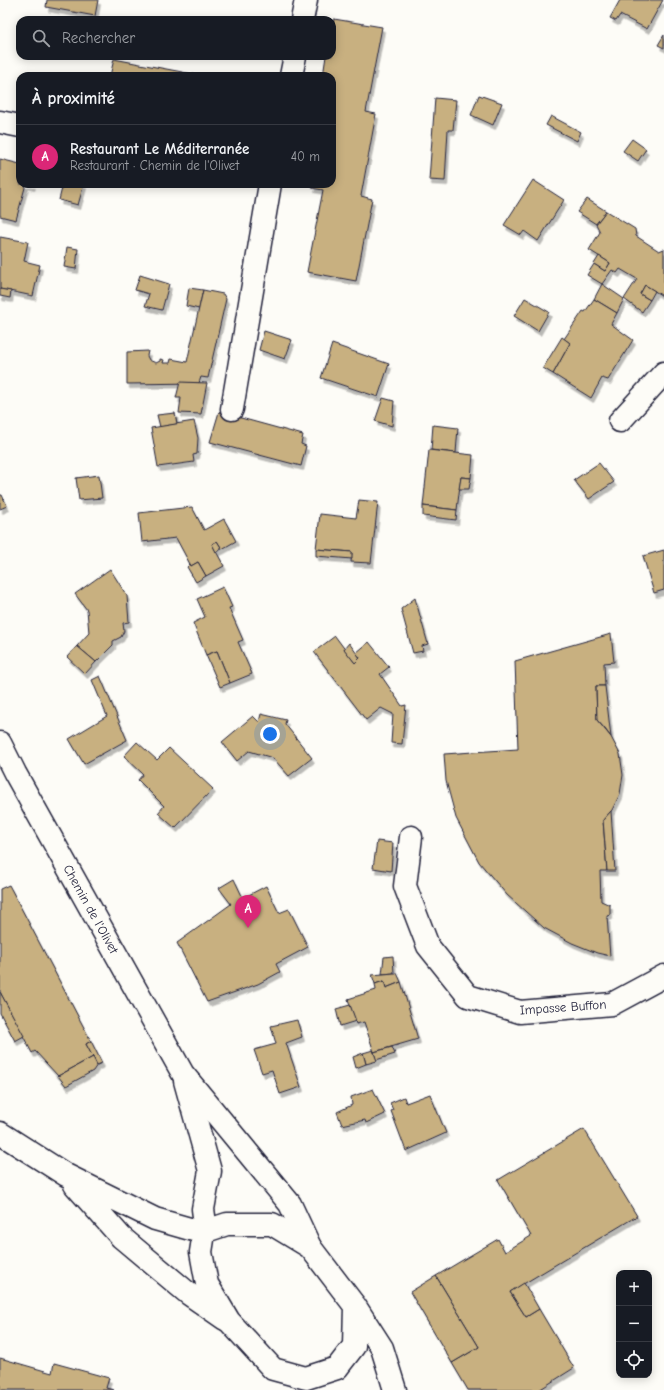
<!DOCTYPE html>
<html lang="fr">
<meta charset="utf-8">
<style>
:root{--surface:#171b24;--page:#20242c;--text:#f1f3f6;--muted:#9ea1a6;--line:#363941;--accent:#db2777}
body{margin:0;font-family:"Comic Neue",sans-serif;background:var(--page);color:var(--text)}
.controls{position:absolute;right:12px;bottom:12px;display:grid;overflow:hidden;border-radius:8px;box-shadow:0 2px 10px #0003}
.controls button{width:36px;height:36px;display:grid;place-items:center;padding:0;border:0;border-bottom:1px solid var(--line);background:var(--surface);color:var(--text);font:20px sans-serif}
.you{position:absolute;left:270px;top:734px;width:14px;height:14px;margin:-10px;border:3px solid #fff;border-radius:50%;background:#1a73e8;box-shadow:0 0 0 6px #1a73e833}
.badge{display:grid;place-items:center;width:26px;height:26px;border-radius:50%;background:var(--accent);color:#fff;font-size:13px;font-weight:700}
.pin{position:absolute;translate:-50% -33px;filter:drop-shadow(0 1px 2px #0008)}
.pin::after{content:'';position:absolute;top:21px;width:14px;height:12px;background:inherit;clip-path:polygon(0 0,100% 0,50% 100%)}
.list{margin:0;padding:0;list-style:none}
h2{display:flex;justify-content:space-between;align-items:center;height:52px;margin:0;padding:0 16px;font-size:17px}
h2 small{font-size:13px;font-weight:400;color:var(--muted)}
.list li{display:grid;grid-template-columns:26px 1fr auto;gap:12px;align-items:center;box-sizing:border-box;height:64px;padding:0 16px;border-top:1px solid var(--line)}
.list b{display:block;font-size:15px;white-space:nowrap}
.list p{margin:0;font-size:13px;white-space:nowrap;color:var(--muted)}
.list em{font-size:13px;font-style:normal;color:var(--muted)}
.icon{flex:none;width:22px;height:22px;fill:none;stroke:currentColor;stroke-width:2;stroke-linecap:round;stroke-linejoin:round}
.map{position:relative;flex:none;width:664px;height:1390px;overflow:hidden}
.search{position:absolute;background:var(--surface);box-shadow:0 2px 10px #0003;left:16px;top:16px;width:320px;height:44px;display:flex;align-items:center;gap:10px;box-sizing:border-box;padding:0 14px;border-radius:12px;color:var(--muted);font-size:15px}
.panel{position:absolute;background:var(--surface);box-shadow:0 2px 10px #0003;left:16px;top:72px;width:320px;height:116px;border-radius:12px}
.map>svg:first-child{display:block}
.building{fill:#c8b080;stroke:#22223b;filter:url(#shadow)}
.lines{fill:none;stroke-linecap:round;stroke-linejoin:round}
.minor-casing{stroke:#22223b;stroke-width:25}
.minor{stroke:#fdfcf7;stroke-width:22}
.labels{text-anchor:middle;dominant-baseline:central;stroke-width:3.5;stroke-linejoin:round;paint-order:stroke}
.street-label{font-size:13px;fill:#22223b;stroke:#fdfcf7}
</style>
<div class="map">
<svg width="664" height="1390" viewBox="0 0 664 1390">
<defs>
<filter id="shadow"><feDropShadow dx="2.5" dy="4.5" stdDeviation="0" flood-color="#0004"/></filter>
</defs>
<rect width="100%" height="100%" fill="#fdfcf7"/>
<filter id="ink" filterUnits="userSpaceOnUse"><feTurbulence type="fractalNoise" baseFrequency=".025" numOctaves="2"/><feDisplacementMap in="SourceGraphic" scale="8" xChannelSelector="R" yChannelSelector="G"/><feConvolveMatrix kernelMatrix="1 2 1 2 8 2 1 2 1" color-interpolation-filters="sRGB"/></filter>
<g filter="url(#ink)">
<g class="building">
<polygon points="47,0 98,0 95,16 46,7"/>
<polygon points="620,0 663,0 647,29 620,15 616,21 610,18"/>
<polygon points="334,19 382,27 366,112 376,114 361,196 372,199 356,281 307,272 323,190 312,188 313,184 332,184 332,76 323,76 326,56 332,56 332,28"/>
<polygon points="664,35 664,48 658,45"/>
<polygon points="114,59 203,76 110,76"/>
<polygon points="479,95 502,103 493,125 471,115"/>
<polygon points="435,98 456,100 453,130 448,130 445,181 429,180"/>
<polygon points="551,116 581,132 577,141 546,125"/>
<polygon points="632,139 646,149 638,161 623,151"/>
<polygon points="0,159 20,164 20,184 33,184 32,186 26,184 16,220 0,216"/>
<polygon points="533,180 564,200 538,241 524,231 521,235 504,225"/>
<polygon points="63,184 84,184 78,205 59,200"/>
<polygon points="587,199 606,211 596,224 577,212"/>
<polygon points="606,211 635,229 636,236 659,251 664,249 664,297 645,285 640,294 650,300 642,312 624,299 637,279 620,269 617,273 612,270 602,284 587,275 594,264 605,271 610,263 589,250 600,232 596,224"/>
<polygon points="0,237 28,242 24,261 40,265 33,296 0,289"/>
<polygon points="67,247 78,249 76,269 64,267"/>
<polygon points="599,256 610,263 605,271 594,264"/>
<polygon points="140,275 169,284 162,310 145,306 149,294 135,290"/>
<polygon points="602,284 624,299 617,313 594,299"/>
<polygon points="645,285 655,291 650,300 640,294"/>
<polygon points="189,288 203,290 199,309 186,306"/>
<polygon points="0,289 11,291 10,298 0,296"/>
<polygon points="203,290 223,294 226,299 208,378 201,377 199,383 127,384 127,352 148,351 147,356 149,360 156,363 160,361 160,359 164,360 163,363 170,363 171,359 187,362"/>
<polygon points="525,298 549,312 538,331 514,316"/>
<polygon points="594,299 617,313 611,324 633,340 608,380 602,378 591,398 553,374 570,343 564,339 583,311 585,312"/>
<polygon points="264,331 292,340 285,359 259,350"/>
<polygon points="562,337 570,343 553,374 543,368"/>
<polygon points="332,344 389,364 378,397 321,378"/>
<polygon points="180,382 207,383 201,414 179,413 181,398 176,398"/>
<polygon points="383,398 394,401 392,426 375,421"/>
<polygon points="219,412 303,435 301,444 306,446 301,466 210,442"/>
<polygon points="175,413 177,424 160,427 157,415"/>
<polygon points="194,421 198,438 197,454 193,455 194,462 158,467 151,428"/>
<polygon points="433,425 458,428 456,453 431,450"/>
<polygon points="429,450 473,455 471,478 461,477 457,510 423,506"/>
<polygon points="599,463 614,482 589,499 574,480"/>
<polygon points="99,475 102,498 79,500 76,478"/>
<polygon points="461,477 471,478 469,489 459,489"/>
<polygon points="0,495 2,495 7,506 0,509"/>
<polygon points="359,500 378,502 371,563 351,562 352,552 316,549 320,514 356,518"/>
<polygon points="423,506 457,510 456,520 423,516"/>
<polygon points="192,507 204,530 224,519 236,541 222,549 217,541 212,544 224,566 206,576 198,562 191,566 176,538 142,542 139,513"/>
<polygon points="217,541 222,549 216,552 212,544"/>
<polygon points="316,549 352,552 352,559 316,556"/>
<polygon points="664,550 664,590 654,593 643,556"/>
<polygon points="198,562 206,576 196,582 187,567 190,564 191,566"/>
<polygon points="110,569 127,596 129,622 123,623 124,631 121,637 113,641 113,645 96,662 77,646 89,633 87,610 75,594"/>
<polygon points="223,587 232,607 229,608 243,640 238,642 252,674 230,683 217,651 206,655 193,623 205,617 197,599"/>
<polygon points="415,598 428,644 422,646 423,651 413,653 401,609"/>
<polygon points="611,634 614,662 604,663 605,686 596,686 597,720 611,737 620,754 623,775 620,794 612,810 603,820 607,871 600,871 601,901 610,905 610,915 607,916 610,956 597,953 572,943 544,928 507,895 479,862 456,818 446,781 444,754 518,749 515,661"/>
<polygon points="335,636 355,663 360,658 356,653 369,642 389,667 380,674 402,706 406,705 402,744 391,743 393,714 381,708 366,720 314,652"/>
<polygon points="349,643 360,658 355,663 344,649"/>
<polygon points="77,646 96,662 85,674 67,657"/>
<polygon points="217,651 230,683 220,687 206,655"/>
<polygon points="100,676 127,740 84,764 69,739 107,716 92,680"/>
<polygon points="596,686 605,686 611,737 605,729 597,720"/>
<polygon points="261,714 286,720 285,724 312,758 289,776 273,758 249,751 237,761 222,742 253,716 259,722"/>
<polygon points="137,742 157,760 169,748 213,789 175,828 158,813 164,806 138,780 143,774 124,756"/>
<polygon points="611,811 615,871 607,871 603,820"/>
<polygon points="377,841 393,843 391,871 373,868"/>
<polygon points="234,879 243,898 266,886 279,913 289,909 308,947 276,964 280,972 258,984 207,1002 177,943 231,904 219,888"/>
<polygon points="9,885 91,1041 86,1044 93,1057 58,1076 35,1051 32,1053 0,992 0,889"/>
<polygon points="393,956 394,973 382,974 384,957"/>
<polygon points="394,973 397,973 401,982 386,988 384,981 375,984 372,975"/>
<polygon points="384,981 386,988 401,982 418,1039 374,1052 364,1022 356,1024 348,999 376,990 375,984"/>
<polygon points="0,992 24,1036 15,1041 0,1013"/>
<polygon points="350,1005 356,1021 340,1026 336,1009"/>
<polygon points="297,1020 302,1037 286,1043 301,1087 280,1094 272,1070 262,1073 254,1050 276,1044 271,1026"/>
<polygon points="91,1041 102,1063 97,1065 86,1044"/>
<polygon points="392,1047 395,1054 376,1060 374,1052"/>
<polygon points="373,1050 377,1061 366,1064 363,1053"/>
<polygon points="363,1053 366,1064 356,1068 353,1057"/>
<polygon points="93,1057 97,1065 93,1071 66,1086 58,1076"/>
<polygon points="373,1089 385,1114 366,1123 365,1120 342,1125 337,1112 352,1105 351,1097"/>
<polygon points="430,1094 446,1133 406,1151 391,1111 393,1110 390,1103 404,1097 406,1103"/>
<polygon points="584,1129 637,1216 510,1292 526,1317 539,1309 574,1368 539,1390 468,1390 452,1363 479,1347 436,1276 498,1239 505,1252 531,1236 498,1180"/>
<polygon points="436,1276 479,1347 452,1363 410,1292"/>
<polygon points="524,1283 539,1309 526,1317 510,1292"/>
<polygon points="0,1358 52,1373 54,1363 109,1378 106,1388 114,1390 0,1390"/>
</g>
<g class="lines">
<g class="minor-casing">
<g id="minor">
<polyline points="302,20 306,0"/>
<polyline points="291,76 295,56"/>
<polyline points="0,122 20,126"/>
<polyline points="232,409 270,184"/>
<polyline points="620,421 664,373"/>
<polyline points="0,743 15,773 183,1074 290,1204 310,1247"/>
<polyline points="411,837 405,886 428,946 468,996 520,1012 612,1004 664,976"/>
<polyline points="185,1081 210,1171 203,1209 206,1231"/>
<polyline points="0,1133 66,1175 155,1219 204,1233"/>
<polyline points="75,1185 121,1237 189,1294 225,1319"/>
<polygon points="227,1224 272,1224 310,1247 355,1306 354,1346 337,1368 306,1378 273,1369 229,1321 207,1284 201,1252 204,1233 206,1231"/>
<polyline points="355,1306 382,1348 395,1390"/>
</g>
</g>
<use href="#minor" class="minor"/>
</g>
</g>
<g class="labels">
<g class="street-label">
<text transform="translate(91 909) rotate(61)">Chemin de l'Olivet</text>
<text transform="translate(563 1007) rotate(-4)">Impasse Buffon</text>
</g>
</g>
</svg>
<div class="controls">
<button>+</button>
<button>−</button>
<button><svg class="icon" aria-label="locate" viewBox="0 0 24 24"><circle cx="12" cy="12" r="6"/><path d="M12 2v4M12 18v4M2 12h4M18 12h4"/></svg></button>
</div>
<div class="you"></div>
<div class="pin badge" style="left:248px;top:928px">A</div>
<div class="search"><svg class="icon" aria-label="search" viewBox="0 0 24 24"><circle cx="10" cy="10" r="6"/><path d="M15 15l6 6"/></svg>Rechercher</div>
<section class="panel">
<h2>À proximité<small></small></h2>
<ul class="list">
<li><span class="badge">A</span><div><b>Restaurant Le Méditerranée</b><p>Restaurant · Chemin de l'Olivet</p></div><em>40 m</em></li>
</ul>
</section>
</div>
